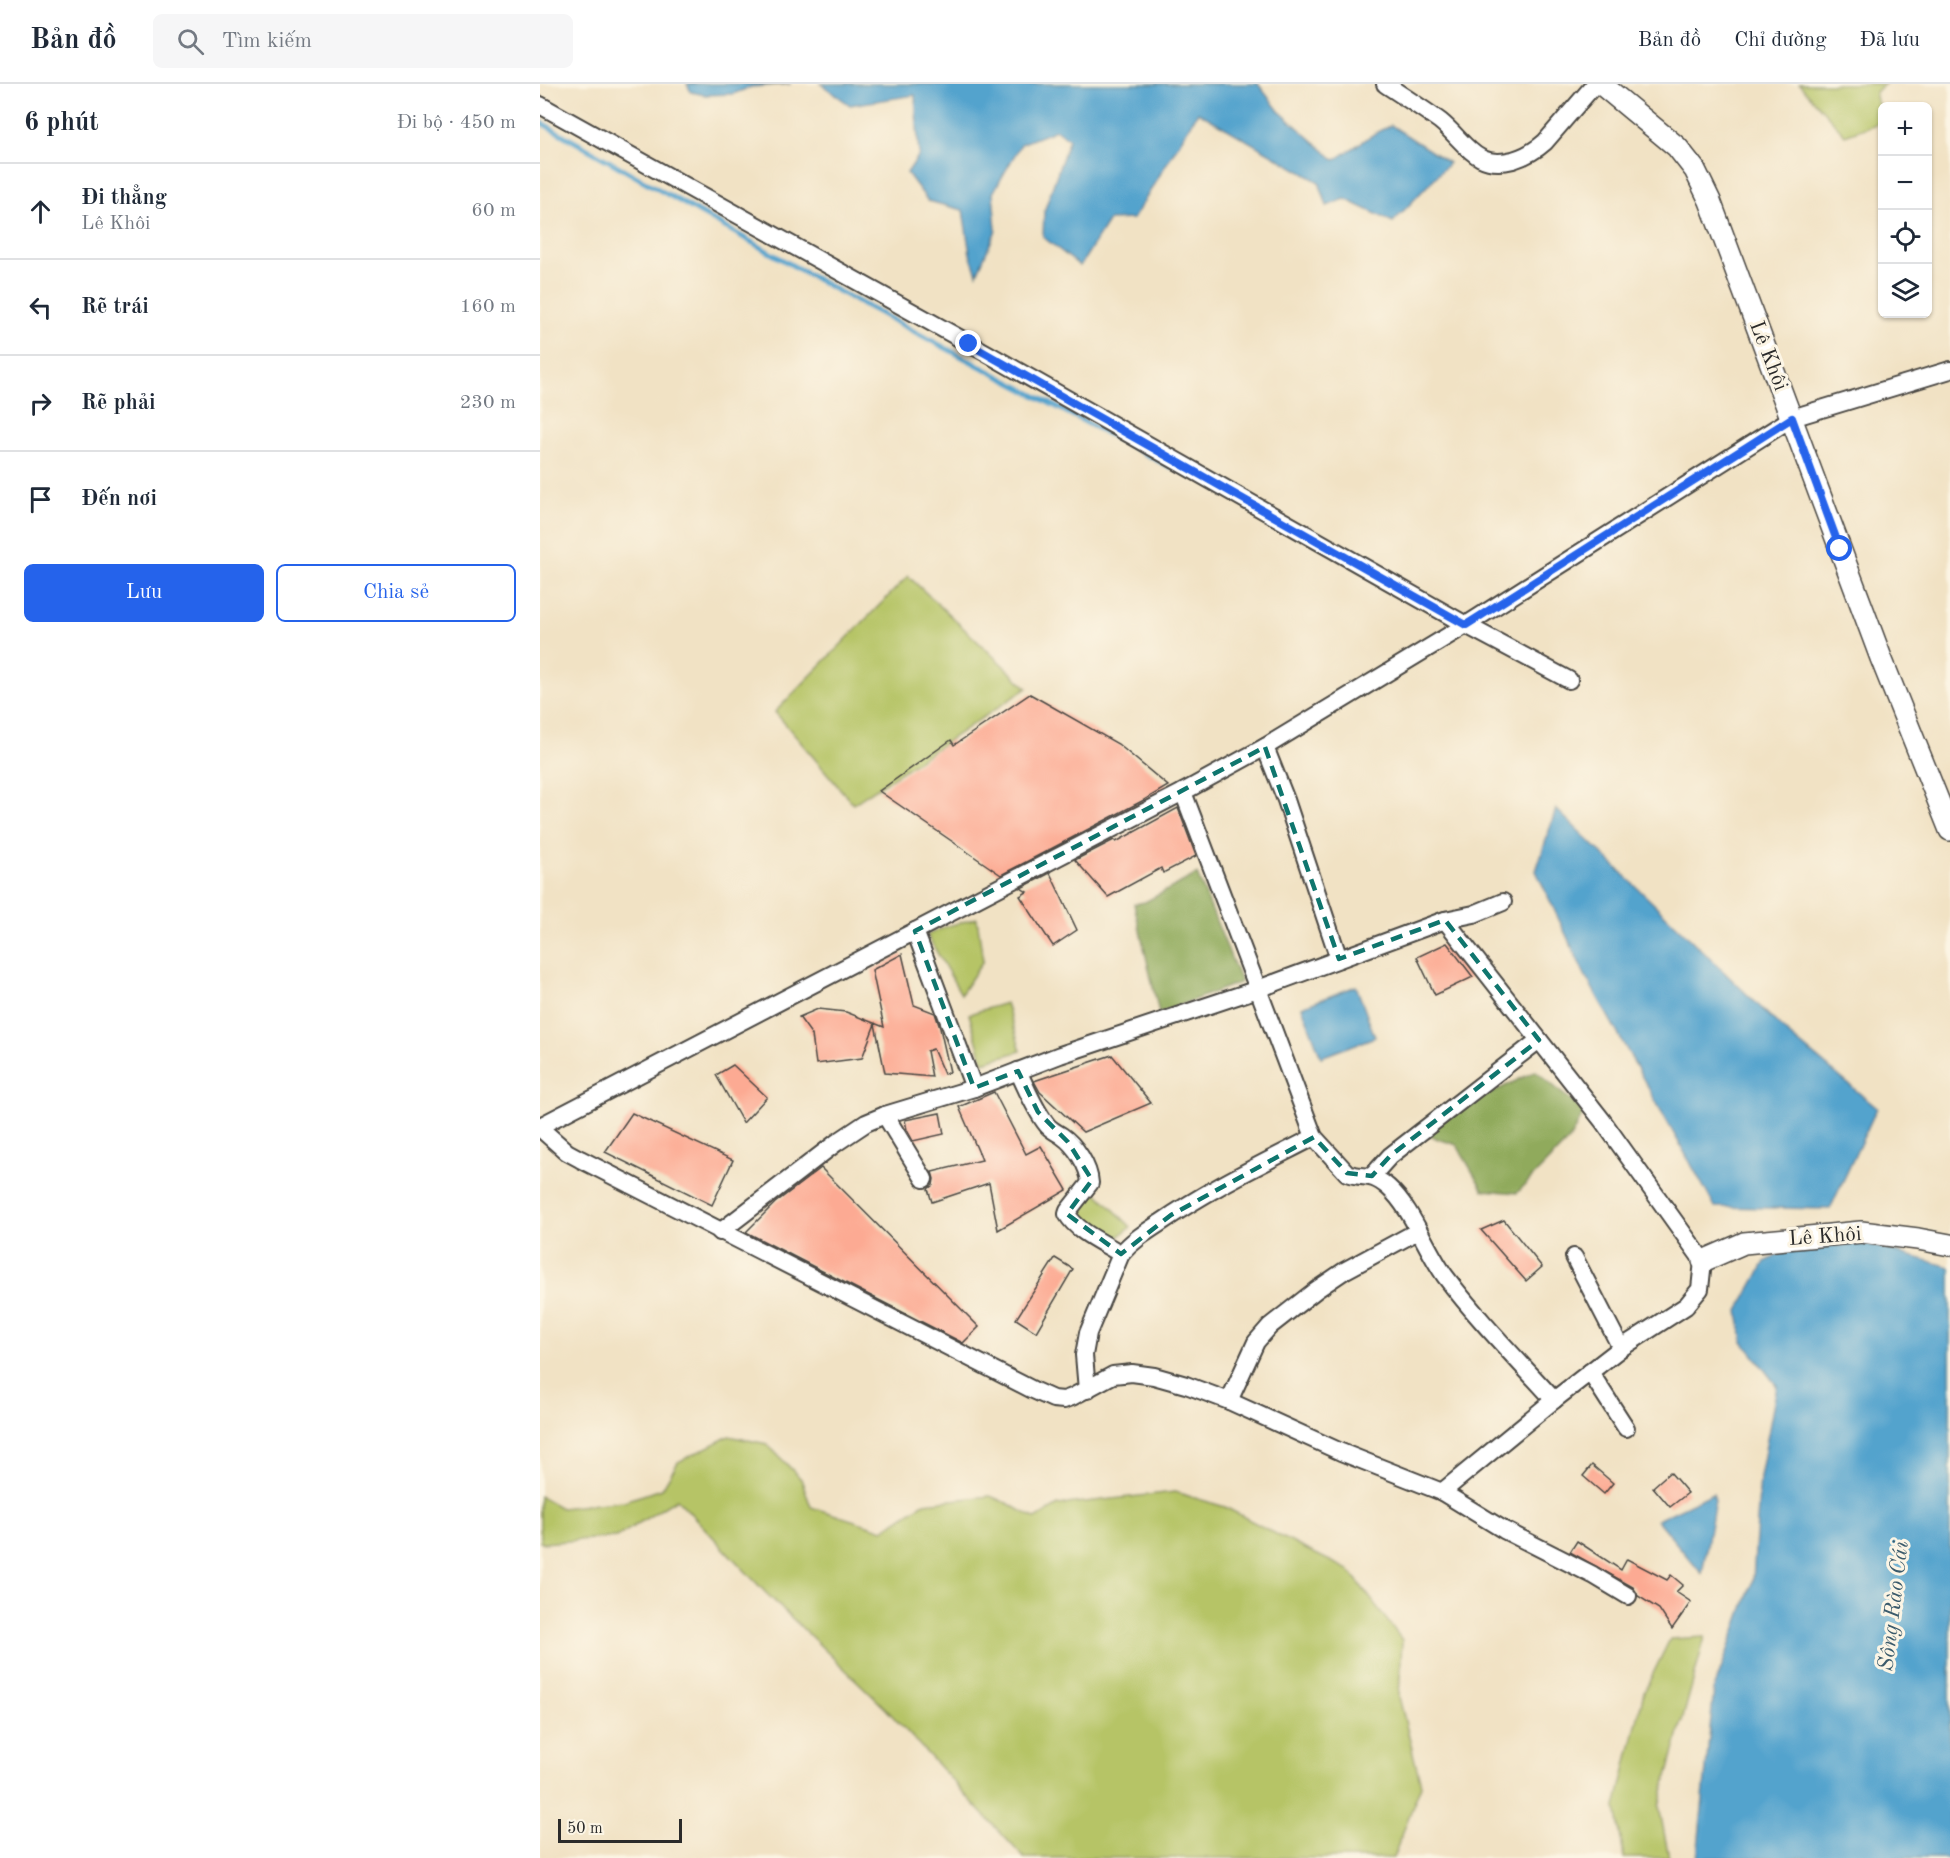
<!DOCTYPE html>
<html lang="vi">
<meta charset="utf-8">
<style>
:root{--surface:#fff;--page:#f6f6f7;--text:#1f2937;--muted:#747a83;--line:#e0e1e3;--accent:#2563eb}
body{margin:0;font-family:"Old Standard TT",serif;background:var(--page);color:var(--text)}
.controls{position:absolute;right:18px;top:18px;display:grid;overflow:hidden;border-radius:9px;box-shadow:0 2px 4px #0004}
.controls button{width:54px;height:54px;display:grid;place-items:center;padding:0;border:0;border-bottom:2px solid var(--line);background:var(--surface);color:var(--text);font:30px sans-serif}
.scale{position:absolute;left:18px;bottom:15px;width:124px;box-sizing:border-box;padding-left:6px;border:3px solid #2b2b2b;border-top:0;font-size:16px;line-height:21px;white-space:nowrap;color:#2b2b2b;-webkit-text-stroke:4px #fcf5e5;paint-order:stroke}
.stop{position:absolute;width:18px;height:18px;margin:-14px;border:4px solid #2563eb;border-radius:50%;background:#fff}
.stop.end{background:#2563eb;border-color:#fff;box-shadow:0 2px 6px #0008}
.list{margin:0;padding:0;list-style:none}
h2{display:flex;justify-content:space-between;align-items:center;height:78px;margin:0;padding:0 24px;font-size:26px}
h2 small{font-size:20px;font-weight:400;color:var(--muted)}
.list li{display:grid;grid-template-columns:39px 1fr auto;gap:18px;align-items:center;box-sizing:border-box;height:96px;padding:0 24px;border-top:2px solid var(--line)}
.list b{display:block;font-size:22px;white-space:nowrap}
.list p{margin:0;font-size:20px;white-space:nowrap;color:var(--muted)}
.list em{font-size:20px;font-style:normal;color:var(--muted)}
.actions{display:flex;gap:12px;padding:18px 24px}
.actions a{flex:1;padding:14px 0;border:2px solid var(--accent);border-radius:9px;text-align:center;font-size:21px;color:var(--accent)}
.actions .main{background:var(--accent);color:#fff}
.icon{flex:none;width:33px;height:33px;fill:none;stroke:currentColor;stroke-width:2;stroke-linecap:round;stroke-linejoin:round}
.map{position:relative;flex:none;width:1410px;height:1774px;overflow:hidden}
header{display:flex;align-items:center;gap:36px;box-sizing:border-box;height:84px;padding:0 30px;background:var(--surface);border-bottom:2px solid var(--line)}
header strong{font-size:28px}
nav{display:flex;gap:33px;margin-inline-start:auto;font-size:21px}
.search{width:420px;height:54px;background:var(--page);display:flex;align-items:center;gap:15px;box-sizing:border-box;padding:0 21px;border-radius:9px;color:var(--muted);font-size:22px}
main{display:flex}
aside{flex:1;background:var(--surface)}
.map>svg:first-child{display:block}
.green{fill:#b6c466;stroke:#707848;stroke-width:1.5}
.forest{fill:#90aa5b;stroke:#5e6a43;stroke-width:1.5}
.water{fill:#52a3cd;stroke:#3e677c;stroke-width:1.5}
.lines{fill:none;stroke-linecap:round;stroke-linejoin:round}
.stream{stroke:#52a3cd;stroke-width:5}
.building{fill:#fcaa93}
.minor-casing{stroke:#494642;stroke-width:20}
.tertiary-casing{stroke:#494642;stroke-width:24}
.minor{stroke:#fff;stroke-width:16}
.tertiary{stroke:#fff;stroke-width:21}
.route{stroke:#2563eb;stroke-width:8}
.marked{fill:none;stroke:#0f766e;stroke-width:4.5;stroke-dasharray:12 8;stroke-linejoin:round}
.labels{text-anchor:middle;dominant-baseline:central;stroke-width:6;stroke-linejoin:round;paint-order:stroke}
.street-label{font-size:21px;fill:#2b2b2b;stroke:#fcf5e5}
.water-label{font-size:22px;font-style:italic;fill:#3b5b6c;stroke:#fcf5e5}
</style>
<header>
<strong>Bản đồ</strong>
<div class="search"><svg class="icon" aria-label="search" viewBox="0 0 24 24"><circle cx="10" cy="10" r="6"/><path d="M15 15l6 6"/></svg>Tìm kiếm</div>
<nav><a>Bản đồ</a><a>Chỉ đường</a><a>Đã lưu</a></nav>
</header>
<main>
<aside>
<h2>6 phút<small>Đi bộ · 450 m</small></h2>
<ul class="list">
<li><svg class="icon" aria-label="ahead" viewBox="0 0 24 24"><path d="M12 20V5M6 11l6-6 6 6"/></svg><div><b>Đi thẳng</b><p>Lê Khôi</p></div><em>60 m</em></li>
<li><svg class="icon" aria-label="left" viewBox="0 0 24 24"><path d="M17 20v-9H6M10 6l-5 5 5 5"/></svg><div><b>Rẽ trái</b></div><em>160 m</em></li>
<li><svg class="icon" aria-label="right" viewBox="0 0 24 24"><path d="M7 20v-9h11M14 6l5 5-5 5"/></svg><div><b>Rẽ phải</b></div><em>230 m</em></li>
<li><svg class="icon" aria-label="arrive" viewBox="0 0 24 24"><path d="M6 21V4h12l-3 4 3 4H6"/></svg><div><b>Đến nơi</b></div></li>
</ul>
<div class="actions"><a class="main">Lưu</a><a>Chia sẻ</a></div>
</aside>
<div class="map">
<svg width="1410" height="1774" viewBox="0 0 1410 1774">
<rect width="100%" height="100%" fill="#fcf5e5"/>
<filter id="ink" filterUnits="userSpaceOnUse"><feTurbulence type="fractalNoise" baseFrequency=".0167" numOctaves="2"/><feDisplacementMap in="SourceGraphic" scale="12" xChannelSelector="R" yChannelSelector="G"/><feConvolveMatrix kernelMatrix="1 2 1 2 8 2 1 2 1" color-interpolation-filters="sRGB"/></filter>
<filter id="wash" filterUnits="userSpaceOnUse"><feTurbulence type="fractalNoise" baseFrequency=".008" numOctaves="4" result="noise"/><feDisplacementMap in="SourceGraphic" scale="24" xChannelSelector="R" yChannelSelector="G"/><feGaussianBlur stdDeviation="1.35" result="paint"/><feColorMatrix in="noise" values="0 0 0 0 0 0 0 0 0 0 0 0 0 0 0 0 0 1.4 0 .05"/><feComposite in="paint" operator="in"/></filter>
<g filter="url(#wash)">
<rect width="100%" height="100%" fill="#f1e2c4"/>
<g class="green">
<polygon points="1259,0 1345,0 1335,8 1342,38 1305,51"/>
<polygon points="368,492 487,604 313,720 235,628"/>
<polygon points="437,834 443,877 421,910 387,851 408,842"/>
<polygon points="466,919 481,967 443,978 429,930"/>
<polygon points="556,1108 591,1143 572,1158 534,1129"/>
<polygon points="189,1352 227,1360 261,1395 271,1423 343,1446 384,1419 450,1412 469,1420 496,1435 518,1421 635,1408 685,1423 757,1461 809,1486 862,1556 859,1613 881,1701 853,1774 484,1774 346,1625 226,1509 137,1415 77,1453 3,1459 0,1458 0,1412 21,1424 84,1417 122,1405 138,1378"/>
<polygon points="1165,1553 1119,1722 1129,1774 1084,1774 1076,1723 1104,1608 1130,1555"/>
</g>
<g class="forest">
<polygon points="657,790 701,898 619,929 594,820 605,818"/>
<polygon points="996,987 1044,1028 1029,1056 977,1109 943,1106 917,1061 874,1047"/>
</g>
<g class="water">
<polygon points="147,0 251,0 211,3 193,10 165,11 151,8"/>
<polygon points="281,0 718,0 739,27 795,76 834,50 851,41 909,79 853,138 805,115 787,122 779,98 658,28 593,135 569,136 540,182 503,153 504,128 529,55 516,46 481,60 453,109 456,146 437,190 430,170 423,126 388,117 367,89 379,71 375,11 310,21"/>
<polygon points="1016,725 1247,949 1337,1024 1290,1125 1175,1123 1045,891 996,787"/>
<polygon points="816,902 835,953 781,973 762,923"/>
<polygon points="1328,1160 1410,1183 1410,1774 1157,1774 1174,1605 1213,1496 1220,1393 1237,1302 1203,1258 1198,1227 1225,1178 1251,1164"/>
<polygon points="1173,1409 1175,1416 1162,1490 1117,1436"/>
</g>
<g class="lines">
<polyline class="stream" points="0,38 294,205 630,383"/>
</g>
<g id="blocks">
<g class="building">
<polygon points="490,610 578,660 628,702 604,716 461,791 339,707 411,656 414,661"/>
<polygon points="638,724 656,772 623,789 621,784 568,813 535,776 574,756 576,758"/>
<polygon points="510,789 537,846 513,862 480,812 487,808 481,804"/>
<polygon points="907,859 933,893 895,911 877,873"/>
<polygon points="362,870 374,921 395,929 400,944 410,988 404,990 393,965 387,967 392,993 345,989 335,940 322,974 276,980 272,951 259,933 278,925 306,928 344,943 332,886"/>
<polygon points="572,971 611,1019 543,1048 500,1008 494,997"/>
<polygon points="193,981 227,1013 203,1039 176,991"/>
<polygon points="454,1008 486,1070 501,1062 527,1106 458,1146 449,1099 392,1118 388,1105 393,1101 394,1095 392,1088 442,1076 419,1023"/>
<polygon points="92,1029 193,1076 172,1121 65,1068"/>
<polygon points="400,1029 404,1050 373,1057 367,1046 365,1036"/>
<polygon points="281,1084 439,1243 423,1259 206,1148 235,1119"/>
<polygon points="964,1136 1002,1183 986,1197 941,1146"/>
<polygon points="515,1174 533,1185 496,1248 476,1235"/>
<polygon points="1052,1381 1073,1399 1064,1410 1043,1392"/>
<polygon points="1130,1388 1148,1409 1130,1423 1113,1403"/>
<polygon points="1037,1457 1081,1486 1087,1475 1127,1496 1131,1491 1143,1501 1136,1508 1151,1518 1132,1545 1119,1525 1098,1512 1093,1503 1030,1468"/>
</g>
</g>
</g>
<g filter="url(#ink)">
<use href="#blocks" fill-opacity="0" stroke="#494642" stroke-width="1.5"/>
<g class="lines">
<g class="minor-casing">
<g id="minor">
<path d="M845 0C863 12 882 24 900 37 926 58 935 86 973 76 986 72 995 67 1005 58L1055 0"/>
<polyline points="0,21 448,270 926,541 1029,596"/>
<polyline points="725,663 746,716 799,875"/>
<polyline points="643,708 725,663 926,541 1252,334 1410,286"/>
<polyline points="905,836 934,830 963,818"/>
<polyline points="375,847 434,1004"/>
<path d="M478 987C487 1005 494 1025 507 1041 511 1046 516 1048 522 1052 535 1061 549 1082 550 1099L528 1127 527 1130C537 1148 564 1159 581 1170"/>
<polyline points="345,1031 384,1095"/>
<polyline points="0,1042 643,708 718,905 905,836 1062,1036 1163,1177 1160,1205 1146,1222 1081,1264 1014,1316 902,1408"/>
<polyline points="0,1044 27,1068 40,1075 493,1306 513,1315 524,1316 532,1313 573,1291 592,1289 614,1292 646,1301 689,1317 801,1368 902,1408 964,1446 1053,1491 1088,1512"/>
<polyline points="832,1092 850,1072 999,956"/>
<path d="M180 1148 296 1059 326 1039 345 1031 434 1004 520 971 718 905 774 1053 807 1089C825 1096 829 1087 848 1103 872 1124 886 1166 905 1192 938 1236 977 1275 1014 1316"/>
<polyline points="1034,1173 1081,1264"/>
<polyline points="1050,1288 1086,1344"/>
<path d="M547 1306 544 1271 548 1249 581 1170C592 1157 606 1148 620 1139 669 1105 722 1080 774 1053"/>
<polyline points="689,1317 716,1258 730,1242 776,1206 804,1187 878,1147"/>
</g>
</g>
<g class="tertiary-casing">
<g id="tertiary">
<polyline points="1061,0 1137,63 1155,86 1170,117 1341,574 1410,746"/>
<polyline points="1163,1177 1204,1159 1321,1148 1378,1155 1410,1161"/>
</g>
</g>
<use href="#minor" class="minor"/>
<use href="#tertiary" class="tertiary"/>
</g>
</g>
<g class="lines" filter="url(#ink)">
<polyline class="route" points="429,260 926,541 1252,334 1300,465"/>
</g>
<path class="marked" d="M725 663 799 875 905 836 999 956 850 1072 832 1092 807 1089 774 1053 631 1131 581 1170 527 1130 552 1096 528 1058 498 1028 478 987 434 1004 375 847Z"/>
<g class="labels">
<g class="street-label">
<text transform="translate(1228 272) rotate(69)">Lê Khôi</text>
<text transform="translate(1285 1153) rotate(-4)">Lê Khôi</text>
</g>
<g class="water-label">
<text transform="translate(1354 1522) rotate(-83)">Sông Rào Cái</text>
</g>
</g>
</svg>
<div class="controls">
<button>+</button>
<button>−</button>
<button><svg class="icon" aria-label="locate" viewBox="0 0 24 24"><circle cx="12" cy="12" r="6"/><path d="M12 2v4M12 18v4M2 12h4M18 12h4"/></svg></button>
<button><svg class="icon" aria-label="layers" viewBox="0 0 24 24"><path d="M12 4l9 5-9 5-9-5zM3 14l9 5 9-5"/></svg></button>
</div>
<div class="scale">50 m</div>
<div class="stop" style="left:1300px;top:465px"></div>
<div class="stop end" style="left:429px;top:260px"></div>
</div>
</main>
